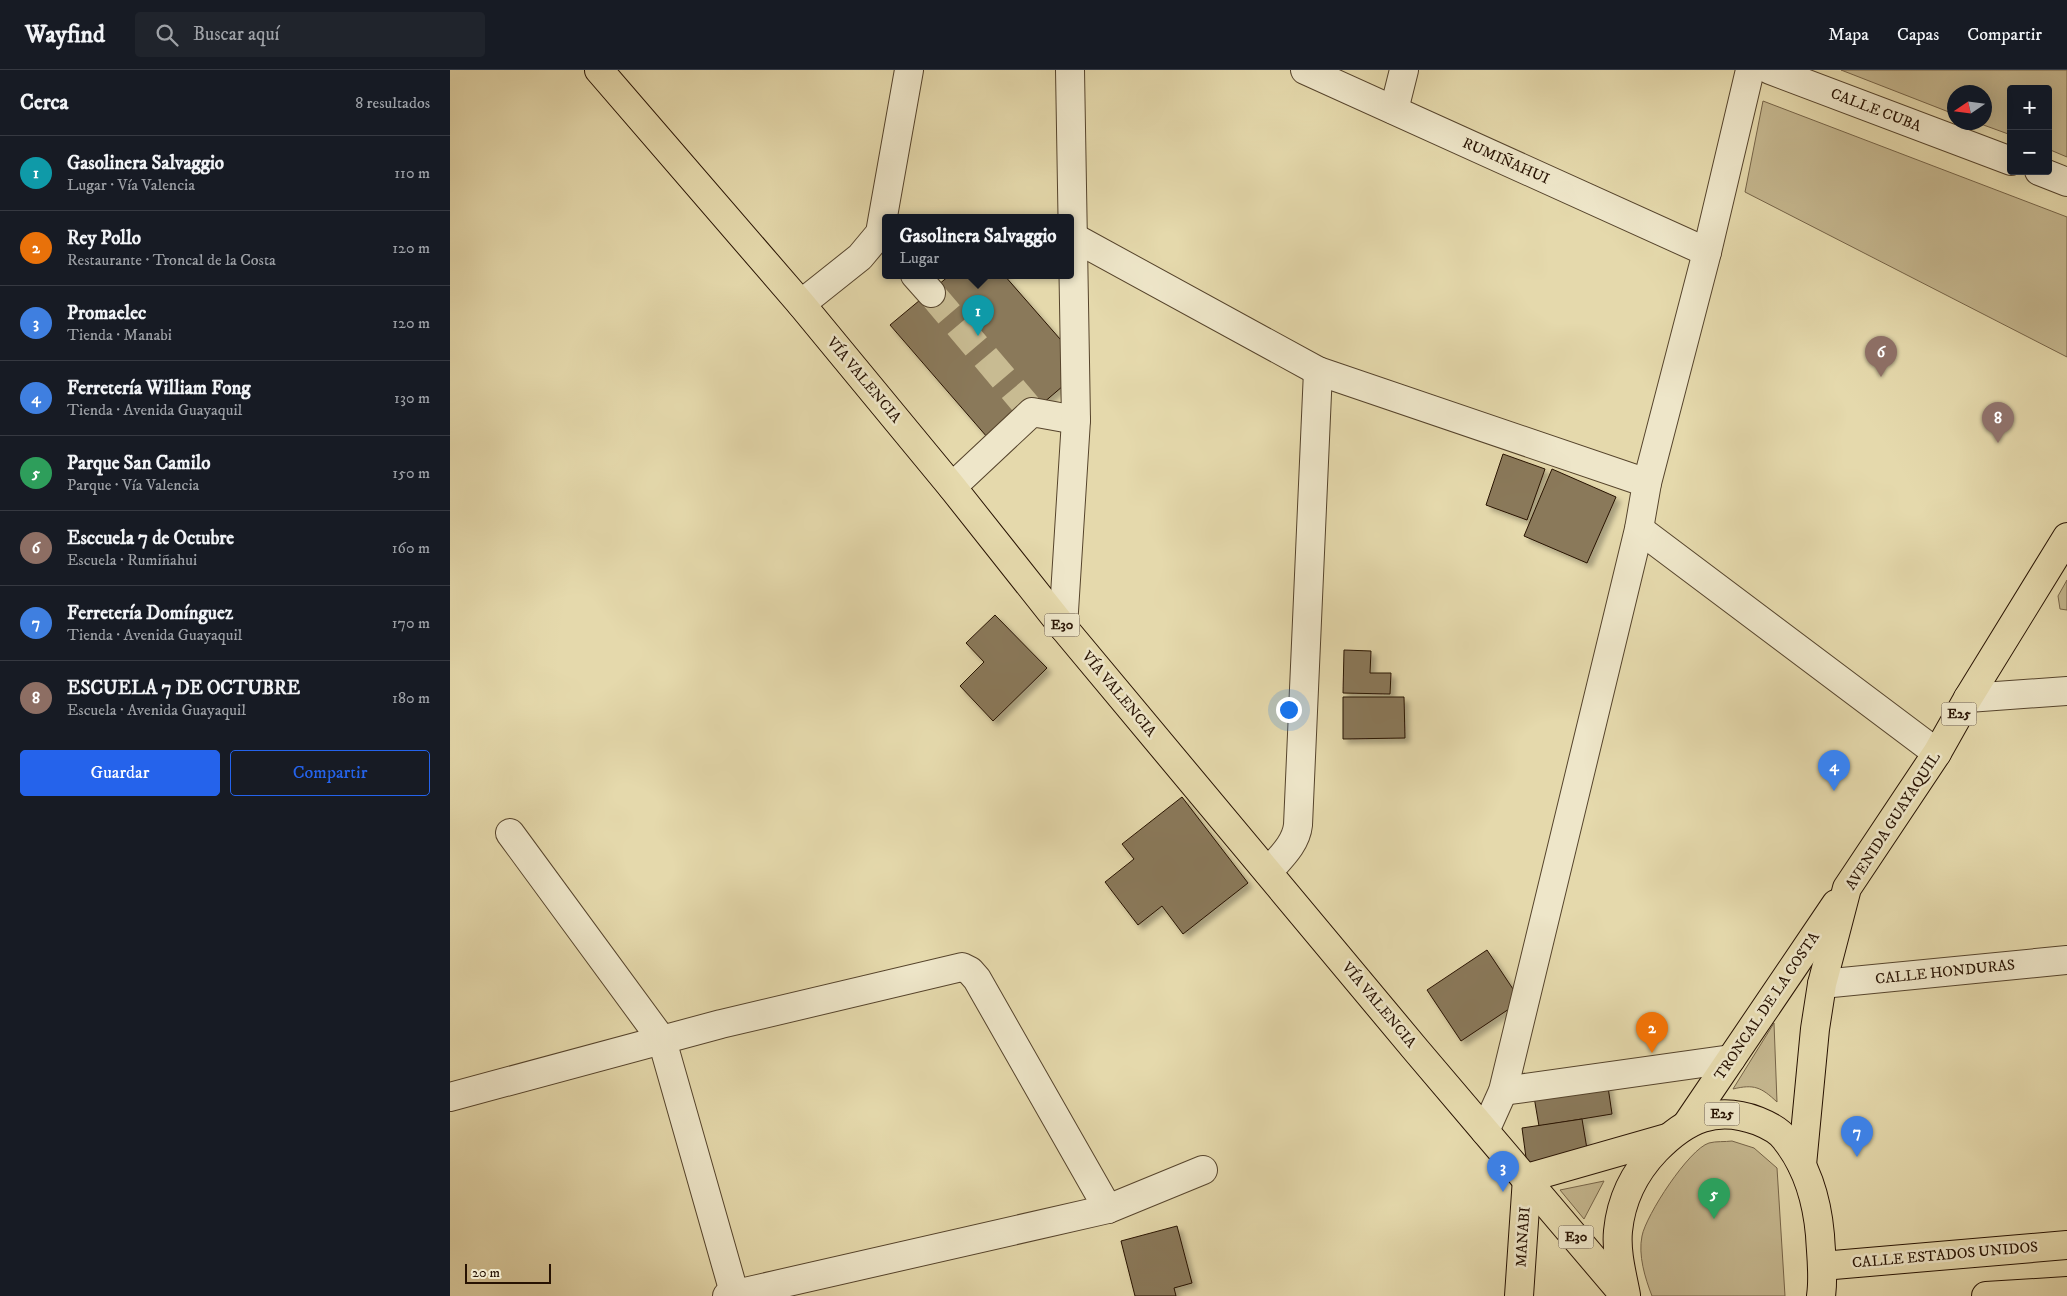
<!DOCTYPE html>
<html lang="es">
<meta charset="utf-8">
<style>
:root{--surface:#171b24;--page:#20242c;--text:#f1f3f6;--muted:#9ea1a6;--line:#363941;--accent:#2563eb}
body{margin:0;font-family:"IM FELL DW Pica",serif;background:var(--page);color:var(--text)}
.controls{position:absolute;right:15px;top:15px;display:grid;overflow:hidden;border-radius:5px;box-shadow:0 5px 20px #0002}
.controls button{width:45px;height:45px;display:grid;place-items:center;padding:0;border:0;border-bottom:1px solid var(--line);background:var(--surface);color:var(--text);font:25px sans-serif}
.compass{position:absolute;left:1497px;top:15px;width:45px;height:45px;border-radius:50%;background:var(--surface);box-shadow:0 5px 20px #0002;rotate:257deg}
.scale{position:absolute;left:15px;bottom:12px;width:86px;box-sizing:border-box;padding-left:5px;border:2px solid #271202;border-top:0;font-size:14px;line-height:18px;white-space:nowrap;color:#271202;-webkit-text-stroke:4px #eee6c9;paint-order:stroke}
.you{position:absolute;left:838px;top:639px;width:18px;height:18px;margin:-12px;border:4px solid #fff;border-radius:50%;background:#1a73e8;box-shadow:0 0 0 8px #1a73e833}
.badge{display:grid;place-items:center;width:32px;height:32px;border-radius:50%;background:var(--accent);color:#fff;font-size:16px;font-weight:700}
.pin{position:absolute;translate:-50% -41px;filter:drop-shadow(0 1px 2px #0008)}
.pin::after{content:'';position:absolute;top:26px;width:18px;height:15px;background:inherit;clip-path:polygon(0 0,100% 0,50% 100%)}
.popup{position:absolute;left:432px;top:144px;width:192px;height:65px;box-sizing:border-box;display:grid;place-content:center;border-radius:5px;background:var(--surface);filter:drop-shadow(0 1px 4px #0005);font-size:16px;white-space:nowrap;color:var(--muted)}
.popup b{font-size:19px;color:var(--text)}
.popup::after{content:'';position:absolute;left:50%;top:100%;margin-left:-10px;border:10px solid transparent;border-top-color:var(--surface)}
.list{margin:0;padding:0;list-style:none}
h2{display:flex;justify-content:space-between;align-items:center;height:65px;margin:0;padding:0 20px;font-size:21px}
h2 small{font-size:16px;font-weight:400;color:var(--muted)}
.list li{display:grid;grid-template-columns:32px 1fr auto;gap:15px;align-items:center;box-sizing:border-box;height:75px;padding:0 20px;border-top:1px solid var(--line)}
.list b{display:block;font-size:19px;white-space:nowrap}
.list p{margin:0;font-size:16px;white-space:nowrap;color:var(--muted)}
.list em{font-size:16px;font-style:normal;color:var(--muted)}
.actions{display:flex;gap:10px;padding:15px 20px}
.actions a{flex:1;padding:11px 0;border:1px solid var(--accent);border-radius:5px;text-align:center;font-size:18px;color:var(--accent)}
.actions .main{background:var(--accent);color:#fff}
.icon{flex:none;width:28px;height:28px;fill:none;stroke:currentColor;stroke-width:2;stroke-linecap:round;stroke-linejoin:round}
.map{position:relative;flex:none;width:1617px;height:1226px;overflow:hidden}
header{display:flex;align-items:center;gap:30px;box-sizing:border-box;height:70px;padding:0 25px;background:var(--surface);border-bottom:1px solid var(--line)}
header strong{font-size:24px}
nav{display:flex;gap:28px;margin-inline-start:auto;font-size:18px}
.search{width:350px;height:45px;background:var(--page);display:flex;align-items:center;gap:12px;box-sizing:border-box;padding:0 18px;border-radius:5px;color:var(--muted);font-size:19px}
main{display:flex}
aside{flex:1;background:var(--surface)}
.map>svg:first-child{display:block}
.green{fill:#c5b78f;stroke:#766448}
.building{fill:#8a795a;stroke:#271202;filter:url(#shadow)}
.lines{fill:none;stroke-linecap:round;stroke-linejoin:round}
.minor-tunnel{stroke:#c8bb92;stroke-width:28;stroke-dasharray:28 14;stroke-linecap:butt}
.minor-casing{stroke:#56442c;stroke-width:30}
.major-casing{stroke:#271202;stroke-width:30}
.highway-casing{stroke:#271202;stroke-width:30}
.minor{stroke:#eee6c9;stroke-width:28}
.major{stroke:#e5d9ac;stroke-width:28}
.highway{stroke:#e5d9ac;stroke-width:28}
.labels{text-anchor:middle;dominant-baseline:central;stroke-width:5;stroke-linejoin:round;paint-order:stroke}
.shield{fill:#eee6c9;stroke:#63523e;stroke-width:1}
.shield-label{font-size:14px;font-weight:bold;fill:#271202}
.street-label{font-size:15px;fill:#271202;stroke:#eee6c9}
</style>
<header>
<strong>Wayfind</strong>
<div class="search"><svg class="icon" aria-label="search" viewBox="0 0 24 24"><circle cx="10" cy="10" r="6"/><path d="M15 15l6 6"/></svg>Buscar aquí</div>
<nav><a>Mapa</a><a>Capas</a><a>Compartir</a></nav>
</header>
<main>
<aside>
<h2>Cerca<small>8 resultados</small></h2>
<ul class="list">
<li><span class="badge" style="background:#0f9aa8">1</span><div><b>Gasolinera Salvaggio</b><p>Lugar · Vía Valencia</p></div><em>110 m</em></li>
<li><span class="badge" style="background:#e8710a">2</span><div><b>Rey Pollo</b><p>Restaurante · Troncal de la Costa</p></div><em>120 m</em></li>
<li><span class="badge" style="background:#3f7fe0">3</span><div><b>Promaelec</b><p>Tienda · Manabi</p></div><em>120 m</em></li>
<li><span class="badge" style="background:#3f7fe0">4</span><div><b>Ferretería William Fong</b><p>Tienda · Avenida Guayaquil</p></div><em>130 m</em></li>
<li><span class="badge" style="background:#2e9e5b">5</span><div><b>Parque San Camilo</b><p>Parque · Vía Valencia</p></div><em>150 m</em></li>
<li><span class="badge" style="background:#8d6e63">6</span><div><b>Esccuela 7 de Octubre</b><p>Escuela · Rumiñahui</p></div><em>160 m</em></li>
<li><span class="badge" style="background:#3f7fe0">7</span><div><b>Ferretería Domínguez</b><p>Tienda · Avenida Guayaquil</p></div><em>170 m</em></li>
<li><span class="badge" style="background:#8d6e63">8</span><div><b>ESCUELA 7 DE OCTUBRE</b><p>Escuela · Avenida Guayaquil</p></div><em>180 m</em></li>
</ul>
<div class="actions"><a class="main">Guardar</a><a>Compartir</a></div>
</aside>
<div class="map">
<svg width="1617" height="1226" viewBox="0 0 1617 1226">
<defs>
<filter id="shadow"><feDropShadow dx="4.5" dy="4.5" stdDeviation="2.5" flood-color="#0004"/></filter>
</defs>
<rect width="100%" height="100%" fill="#e5d9ac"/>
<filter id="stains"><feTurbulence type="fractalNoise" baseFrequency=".004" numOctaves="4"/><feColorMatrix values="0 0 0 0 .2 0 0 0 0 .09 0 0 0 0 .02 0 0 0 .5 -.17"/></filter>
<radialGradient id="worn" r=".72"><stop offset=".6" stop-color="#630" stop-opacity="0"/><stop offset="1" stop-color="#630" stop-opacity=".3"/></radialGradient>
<g class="green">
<polygon points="1391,0 1617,0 1617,87 1598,79 1598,19 1561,19 1561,65 1528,53 1534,52 1534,22 1504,22 1504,44"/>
<polygon points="1313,31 1617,147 1617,287 1295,122"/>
<polygon points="1617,510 1617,540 1610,539 1608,526"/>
<path d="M1324 953 1327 1032C1311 1017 1304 1014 1283 1019Z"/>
<path d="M1282 1071 1304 1078 1327 1098 1335 1226H1202C1195 1208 1188 1185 1192 1166 1196 1145 1239 1079 1259 1073 1266 1071 1275 1072 1282 1071Z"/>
<polygon points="1154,1111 1134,1149 1110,1120"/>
</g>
<g class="building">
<polygon points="500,205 554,205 617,277 620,310 544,375 440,255"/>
<polygon points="1053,384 1095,399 1077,450 1036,435"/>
<polygon points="1102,399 1166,427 1137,493 1074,466"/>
<polygon points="545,545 597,598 543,651 510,616 534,592 516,573"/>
<polygon points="894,580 921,581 920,603 941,603 940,624 893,623"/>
<polygon points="893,627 954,627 955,668 893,669"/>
<polygon points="732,727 798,813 733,864 712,836 688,855 655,812 684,789 672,774"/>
<polygon points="1037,880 1071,931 1011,971 977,920"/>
<polygon points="1157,1010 1162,1044 1089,1056 1083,1021"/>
<polygon points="1132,1049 1138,1085 1077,1095 1072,1058"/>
<polygon points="727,1156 742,1213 724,1218 726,1226 685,1226 671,1171"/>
</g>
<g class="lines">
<polyline class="minor-tunnel" points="481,223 582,342"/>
<g class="minor-casing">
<g id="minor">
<polyline points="855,0 1257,182"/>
<polyline points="1320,0 1561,91"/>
<polyline points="944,40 954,0"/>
<polyline points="1589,101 1617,112"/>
<polyline points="623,167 868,301 1197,413"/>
<polyline points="465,205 481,223"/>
<polyline points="351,234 410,187 430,163 459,0"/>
<polyline points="502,417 582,342 626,350"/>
<polyline points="1189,459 1487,683"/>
<polyline points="613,557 626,350 620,0"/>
<polyline points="1518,628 1617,621"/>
<polyline points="60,763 212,970 285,1226"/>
<path d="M818 802C830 788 846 774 848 755L868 301"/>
<polyline points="1372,914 1617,890"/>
<polyline points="1053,1021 1281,989"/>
<polyline points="0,1027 271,954 512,897 520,901 527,909 658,1139"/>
<polyline points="1035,1061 1053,1021 1189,459 1197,413 1257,182 1300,0"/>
<polyline points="277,1226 658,1139 753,1100"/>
</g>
</g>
<g class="major-casing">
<g id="major">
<polyline points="1372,1196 1617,1175"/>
<polyline points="1069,1226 1077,1108"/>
<polyline points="1536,1226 1617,1221"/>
</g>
</g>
<g class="highway-casing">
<g id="highway">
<polyline points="149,0 351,234 502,417 613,557 966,980 1175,1226"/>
<polyline points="1237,1054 1386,834"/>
<polyline points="1352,1095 1365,959 1372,914 1397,818 1487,683 1518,628 1617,467"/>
<polyline points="1077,1108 1217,1068"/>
<path d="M1176 1225C1172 1204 1166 1182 1168 1161 1171 1130 1185 1102 1206 1080 1236 1049 1266 1035 1308 1051 1318 1055 1330 1061 1336 1070 1358 1098 1367 1131 1370 1165 1371 1185 1374 1206 1371 1226"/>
</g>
</g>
<use href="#minor" class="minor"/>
<use href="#major" class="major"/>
<use href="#highway" class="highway"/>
</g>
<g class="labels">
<g class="shield">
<rect x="594.5" y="543.5" width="35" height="23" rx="4"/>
<rect x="1491.5" y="632.5" width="35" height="23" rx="4"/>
<rect x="1254.5" y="1032.5" width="35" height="23" rx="4"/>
<rect x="1108.5" y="1155.5" width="35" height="23" rx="4"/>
</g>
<g class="shield-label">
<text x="612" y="555">E30</text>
<text x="1509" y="644">E25</text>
<text x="1272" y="1044">E25</text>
<text x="1126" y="1167">E30</text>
</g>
<g class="street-label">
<text transform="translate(1426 40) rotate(21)">CALLE CUBA</text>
<text transform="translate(1056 91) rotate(24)">RUMIÑAHUI</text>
<text transform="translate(414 310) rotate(50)">VÍA VALENCIA</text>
<text transform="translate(669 624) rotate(50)">VÍA VALENCIA</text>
<text transform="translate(1443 751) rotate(-57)">AVENIDA GUAYAQUIL</text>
<text transform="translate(1495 902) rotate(-6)">CALLE HONDURAS</text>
<text transform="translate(929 935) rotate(50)">VÍA VALENCIA</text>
<text transform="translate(1317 936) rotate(-56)">TRONCAL DE LA COSTA</text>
<text transform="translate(1073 1167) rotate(-86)">MANABI</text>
<text transform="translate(1495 1185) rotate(-5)">CALLE ESTADOS UNIDOS</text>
</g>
</g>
<rect width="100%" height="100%" filter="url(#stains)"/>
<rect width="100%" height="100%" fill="url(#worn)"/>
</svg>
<div class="controls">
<button>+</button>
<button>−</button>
</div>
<svg class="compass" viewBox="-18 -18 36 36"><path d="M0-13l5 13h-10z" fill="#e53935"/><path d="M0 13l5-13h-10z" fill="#9ea1a6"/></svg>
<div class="scale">20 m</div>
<div class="you"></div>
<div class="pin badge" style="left:528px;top:266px;background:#0f9aa8">1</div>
<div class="popup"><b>Gasolinera Salvaggio</b>Lugar</div>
<div class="pin badge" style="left:1202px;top:983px;background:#e8710a">2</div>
<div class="pin badge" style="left:1053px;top:1122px;background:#3f7fe0">3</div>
<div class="pin badge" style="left:1384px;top:721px;background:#3f7fe0">4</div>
<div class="pin badge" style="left:1264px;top:1149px;background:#2e9e5b">5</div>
<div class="pin badge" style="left:1431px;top:307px;background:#8d6e63">6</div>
<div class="pin badge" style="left:1407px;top:1087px;background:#3f7fe0">7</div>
<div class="pin badge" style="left:1548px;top:373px;background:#8d6e63">8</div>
</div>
</main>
